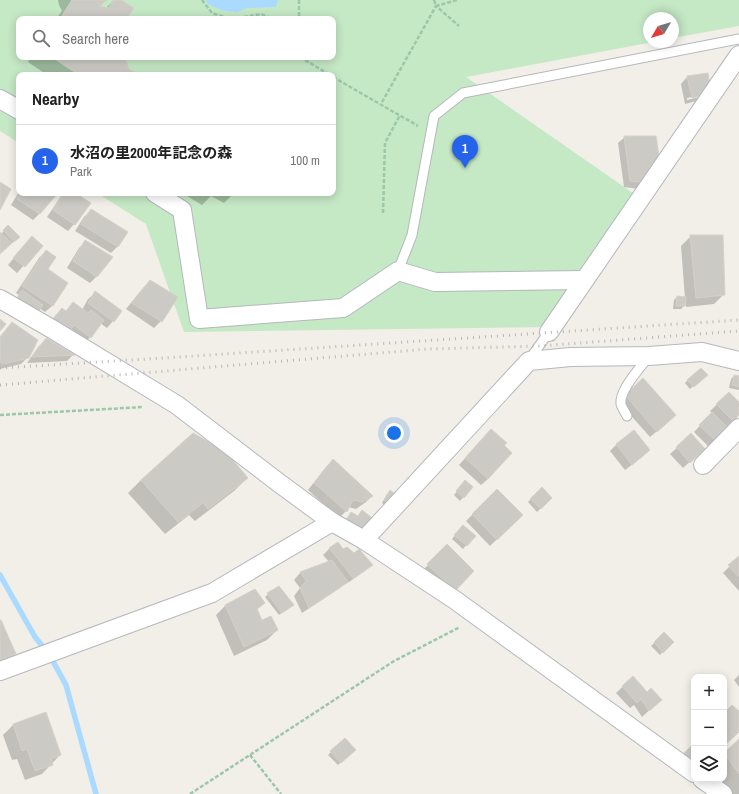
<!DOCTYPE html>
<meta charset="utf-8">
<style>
:root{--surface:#fff;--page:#f6f6f6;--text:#222;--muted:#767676;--line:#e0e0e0;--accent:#2563eb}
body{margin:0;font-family:"Archivo Narrow","Noto Sans JP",sans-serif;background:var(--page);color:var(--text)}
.controls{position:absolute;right:12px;bottom:12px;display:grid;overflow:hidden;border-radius:8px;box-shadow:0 2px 10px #0003}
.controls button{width:36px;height:36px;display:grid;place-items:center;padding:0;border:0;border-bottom:1px solid var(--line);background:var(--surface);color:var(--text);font:20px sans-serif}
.compass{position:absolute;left:643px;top:12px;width:36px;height:36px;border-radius:50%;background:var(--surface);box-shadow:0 2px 10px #0003;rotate:232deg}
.you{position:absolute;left:394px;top:433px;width:14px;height:14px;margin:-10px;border:3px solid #fff;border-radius:50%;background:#1a73e8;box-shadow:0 0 0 6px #1a73e833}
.badge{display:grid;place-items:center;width:26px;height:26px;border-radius:50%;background:var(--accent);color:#fff;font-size:13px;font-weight:700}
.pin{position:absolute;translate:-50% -33px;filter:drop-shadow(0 1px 2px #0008)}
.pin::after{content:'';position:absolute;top:21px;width:14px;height:12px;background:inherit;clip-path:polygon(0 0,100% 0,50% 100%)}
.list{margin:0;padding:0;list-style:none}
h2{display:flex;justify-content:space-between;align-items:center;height:52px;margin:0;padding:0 16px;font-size:17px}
h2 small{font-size:13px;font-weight:400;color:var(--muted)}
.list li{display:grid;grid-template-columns:26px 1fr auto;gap:12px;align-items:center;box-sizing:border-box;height:72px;padding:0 16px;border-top:1px solid var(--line)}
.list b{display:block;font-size:15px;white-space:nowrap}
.list p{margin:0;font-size:13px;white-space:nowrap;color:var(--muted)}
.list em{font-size:13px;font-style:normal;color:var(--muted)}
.icon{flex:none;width:22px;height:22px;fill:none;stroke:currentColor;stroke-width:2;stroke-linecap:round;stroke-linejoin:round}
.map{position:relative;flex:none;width:739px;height:794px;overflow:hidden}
.search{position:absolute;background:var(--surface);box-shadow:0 2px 10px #0003;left:16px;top:16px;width:320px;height:44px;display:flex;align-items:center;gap:10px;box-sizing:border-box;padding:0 14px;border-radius:8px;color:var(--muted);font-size:15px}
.panel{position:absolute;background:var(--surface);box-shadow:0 2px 10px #0003;left:16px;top:72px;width:320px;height:124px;border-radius:8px}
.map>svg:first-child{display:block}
.green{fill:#c5e8c5;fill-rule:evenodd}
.water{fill:#aadaff}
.shadow{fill:#0003;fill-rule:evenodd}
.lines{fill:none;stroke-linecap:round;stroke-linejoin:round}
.stream{stroke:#aadaff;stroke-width:5.5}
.building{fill:#cccac5;stroke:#d6d1c6}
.service-casing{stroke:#b5b8bc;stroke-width:11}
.minor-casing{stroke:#b5b8bc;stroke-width:20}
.path{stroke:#9cc7a9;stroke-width:2.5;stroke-dasharray:4 2;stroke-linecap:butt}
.service{stroke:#fff;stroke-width:9}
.minor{stroke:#fff;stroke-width:18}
.rail{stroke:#b6b7b8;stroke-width:3;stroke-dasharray:1 5;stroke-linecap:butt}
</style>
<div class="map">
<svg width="739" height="794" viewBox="0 0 739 794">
<rect width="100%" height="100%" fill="#f1efe8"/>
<path class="green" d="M0 0H739V26L673 38V18H649V42H653L466 77 640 198 547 327 184 332 146 224 97 193H333V75H19V143L0 131ZM19 19H333V57H19Z"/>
<polygon class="water" points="206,0 278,0 276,7 247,8 237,12 221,10 208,4"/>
<g class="shadow">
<polygon points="58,0 106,0 99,7 106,8 114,0 119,0 126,19 56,19 62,11 59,5"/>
<polygon points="31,57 124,57 129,70 137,75 47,75 28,62"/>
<path d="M708 75 710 92 704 99 685 104 681 84 687 77ZM704 94V96L687 100V98Z"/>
<polygon points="625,137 660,169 639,189 624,187 618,143"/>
<polygon points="19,192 19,193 53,193 40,213 33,220 11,205"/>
<polygon points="64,193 73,193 74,224 68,231 47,217 61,196"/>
<polygon points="182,193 234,193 224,203 211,196 202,205"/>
<polygon points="91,210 118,246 111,253 75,231 84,217"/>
<polygon points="8,226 16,240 10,245 10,244 0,253 0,234 1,234"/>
<polygon points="691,236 724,294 714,304 686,307 685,299 684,306 681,309 673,309 674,300 677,297 685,298 681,246"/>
<polygon points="86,241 97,276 90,283 67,268 79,248"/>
<polygon points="25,244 41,246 17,273 8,265"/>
<polygon points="46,251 46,270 67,283 52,306 45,312 39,308 13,305 19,295 16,293 39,258"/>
<polygon points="150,281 161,321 154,328 126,309 143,288"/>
<polygon points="95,293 113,321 107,328 100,323 90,337 84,344 47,326 55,316 62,309 65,312 73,303 82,310 88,299"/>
<polygon points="6,330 28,357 21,364 0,369 0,337"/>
<polygon points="46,340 73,355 67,361 27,363 39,346"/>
<polygon points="706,375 690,389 685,383 688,380"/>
<polygon points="734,376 739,377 739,390 729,388 731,379"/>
<polygon points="729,393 739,403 739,414 726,427 727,429 709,447 694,432 712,413 710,411"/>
<polygon points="625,396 668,422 650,437 619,402"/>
<polygon points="634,431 649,450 642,457 625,470 610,451 616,445"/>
<polygon points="691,435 697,455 683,468 670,454"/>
<polygon points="485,436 503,445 488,479 481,485 459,465"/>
<polygon points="333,461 372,496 366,502 356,509 348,507 346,511 339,518 308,490 326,467"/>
<polygon points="247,478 234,491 195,521 189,515 165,534 128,493 141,480"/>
<polygon points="462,485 472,487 460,501 454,495"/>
<polygon points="542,488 551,498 537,512 528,502"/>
<polygon points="497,490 522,515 490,546 466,521"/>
<polygon points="387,494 387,508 382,503"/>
<polygon points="460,529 474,536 463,549 452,539"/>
<polygon points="447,546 473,571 448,597 422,571"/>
<polygon points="330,548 343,550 354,555 372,565 365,571 346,584 345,583 340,588 302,613 294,596 300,588 294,580 300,573 329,562 323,555"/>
<polygon points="739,557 739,591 723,573"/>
<polygon points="268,594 289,608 279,615 265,597"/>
<polygon points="263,603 256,610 261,621 277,630 267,640 234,656 216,615 226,605"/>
<polygon points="0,621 15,654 8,660 0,664"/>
<polygon points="664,633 672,642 660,655 651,646"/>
<polygon points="739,675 739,687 734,680"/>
<polygon points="633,677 647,693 654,706 642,717 634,705 630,708 616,693"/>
<polygon points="45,714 60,755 42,774 25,780 17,759 12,760 3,735 13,725"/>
<polygon points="739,740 739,794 732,794 721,779 724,779 724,754"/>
<polygon points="331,752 352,753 338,765 328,755"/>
</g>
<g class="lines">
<polyline class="stream" points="0,575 35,637 49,654 66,685 96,794"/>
</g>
<g class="building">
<polygon points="72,0 107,0 99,6 109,8 113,0 121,0 134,8 127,19 60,19"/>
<polygon points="52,57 125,57 129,69 139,75 79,75"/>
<polygon points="708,73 711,93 692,98 687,76"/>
<polygon points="624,136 656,136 661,169 648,172 646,183 630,181"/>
<polygon points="0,182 11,189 0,210"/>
<polygon points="20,193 55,193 57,194 40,214 17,199"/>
<polygon points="64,193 75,193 91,203 75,225 53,210"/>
<polygon points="91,209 128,232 118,247 81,224"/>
<polygon points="8,225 20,237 14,242 3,230"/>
<polygon points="0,232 12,243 0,254"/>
<polygon points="690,235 723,235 725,295 696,298"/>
<polygon points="32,236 43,246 25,267 13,258"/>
<polygon points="85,240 113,257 97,277 73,261"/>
<polygon points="46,250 56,257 48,269 68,283 53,306 22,286"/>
<polygon points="150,280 178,297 162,322 132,303"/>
<polygon points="22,290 43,305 37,314 15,302"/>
<polygon points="95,291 122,311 114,322 88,303"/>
<polygon points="677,296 686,297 685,306 676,306"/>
<polygon points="73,302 88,313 91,310 104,320 91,338 74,325 69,332 53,319 62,308 66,311"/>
<polygon points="0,319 6,324 0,331"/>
<polygon points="12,322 38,340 29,358 3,364 0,362 0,337"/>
<polygon points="46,338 75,355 32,357"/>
<polygon points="701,368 708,375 694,387 687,380"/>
<polygon points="734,375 739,376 739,387 732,385"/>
<polygon points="643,378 676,415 657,432 625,395"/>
<polygon points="729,392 739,402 739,415 733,421 716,404"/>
<polygon points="712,412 729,429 716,441 699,425"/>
<polygon points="491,429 507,443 504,445 512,453 488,479 465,458"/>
<polygon points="634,430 650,450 632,465 616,444"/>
<polygon points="193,433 226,452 248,478 208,509 203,503 178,522 141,480"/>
<polygon points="691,433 705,449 690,463 676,447"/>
<polygon points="333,459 373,496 363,502 353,500 347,512 314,483"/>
<polygon points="465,480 473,487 464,498 456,491"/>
<polygon points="542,487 552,498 541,509 530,499"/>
<polygon points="497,489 523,515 497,540 472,514"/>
<polygon points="390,490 399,497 391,506 384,500"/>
<polygon points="362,510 377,522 365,534 346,520 351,512 358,516"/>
<polygon points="463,525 476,536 467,546 454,535"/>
<polygon points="338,542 343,549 347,547 354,553 359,549 373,565 353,578 329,548"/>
<polygon points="447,544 474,571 455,591 427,564"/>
<polygon points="739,556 739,577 728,565"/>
<polygon points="332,560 348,582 309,608 300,588 306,581 300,572"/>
<polygon points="279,586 294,605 282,613 267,593"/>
<polygon points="255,589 265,603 257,609 262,620 271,616 278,630 244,647 225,605"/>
<polygon points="0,620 1,620 16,654 0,660"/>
<polygon points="664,632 674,642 663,653 654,642"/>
<polygon points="633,676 647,692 651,688 662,700 649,711 641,699 637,703 622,686"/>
<polygon points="732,705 739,711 739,732 724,746 724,713"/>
<polygon points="46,712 61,755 51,759 53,765 35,771 27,749 22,751 13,724"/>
<polygon points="345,738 356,750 341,763 330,751"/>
<polygon points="739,739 739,774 724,753"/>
<polygon points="694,743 694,764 683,754"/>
</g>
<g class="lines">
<g class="service-casing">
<g id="service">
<polyline points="398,271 412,235 434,116 463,93 739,39"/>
<polyline points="529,360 549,332"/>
<path d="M627 416C625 412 622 408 621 404 619 390 641 367 649 356"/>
</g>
</g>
<g class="minor-casing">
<g id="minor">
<polyline points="0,99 19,110"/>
<polyline points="155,193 182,210 199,319 343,308 398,271 435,282 584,280"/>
<polyline points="0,299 14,307 52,329 177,405 279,483 332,522 364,540 455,600 694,773"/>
<polyline points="549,332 739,55"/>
<polyline points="703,465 739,428"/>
<polyline points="364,540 529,361 570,357 649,356 702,352 739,361"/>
<polyline points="0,671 212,593 332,522"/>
<polyline points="702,779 723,794"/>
</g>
</g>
<g class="path">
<polyline points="202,0 212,13 231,19"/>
<polyline points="299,0 299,19"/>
<polyline points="434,0 436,6 457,0"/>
<polyline points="232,19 261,14 274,19"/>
<polyline points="300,57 330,75"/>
<polyline points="333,77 418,126"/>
<polyline points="382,102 436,6 459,26"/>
<polyline points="383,213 385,143 400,115"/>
<polyline points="0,415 143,407"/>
<polyline points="250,755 281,794"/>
<polyline points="190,794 394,661 460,627"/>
</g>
<use href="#service" class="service"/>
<use href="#minor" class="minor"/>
<g class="rail">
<polyline points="0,368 164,358 739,320"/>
<polyline points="0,385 427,349 540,346 739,331"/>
</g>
</g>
</svg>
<div class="controls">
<button>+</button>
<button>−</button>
<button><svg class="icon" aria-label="layers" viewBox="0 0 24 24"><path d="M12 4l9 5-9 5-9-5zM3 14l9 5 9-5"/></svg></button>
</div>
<svg class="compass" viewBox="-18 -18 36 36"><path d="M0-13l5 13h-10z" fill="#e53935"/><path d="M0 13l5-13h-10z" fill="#767676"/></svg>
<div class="you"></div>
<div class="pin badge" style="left:465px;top:168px">1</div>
<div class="search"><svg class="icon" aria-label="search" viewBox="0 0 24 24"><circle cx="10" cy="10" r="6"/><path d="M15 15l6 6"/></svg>Search here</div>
<section class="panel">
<h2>Nearby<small></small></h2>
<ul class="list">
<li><span class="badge">1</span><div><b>水沼の里2000年記念の森</b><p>Park</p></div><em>100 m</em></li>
</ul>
</section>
</div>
